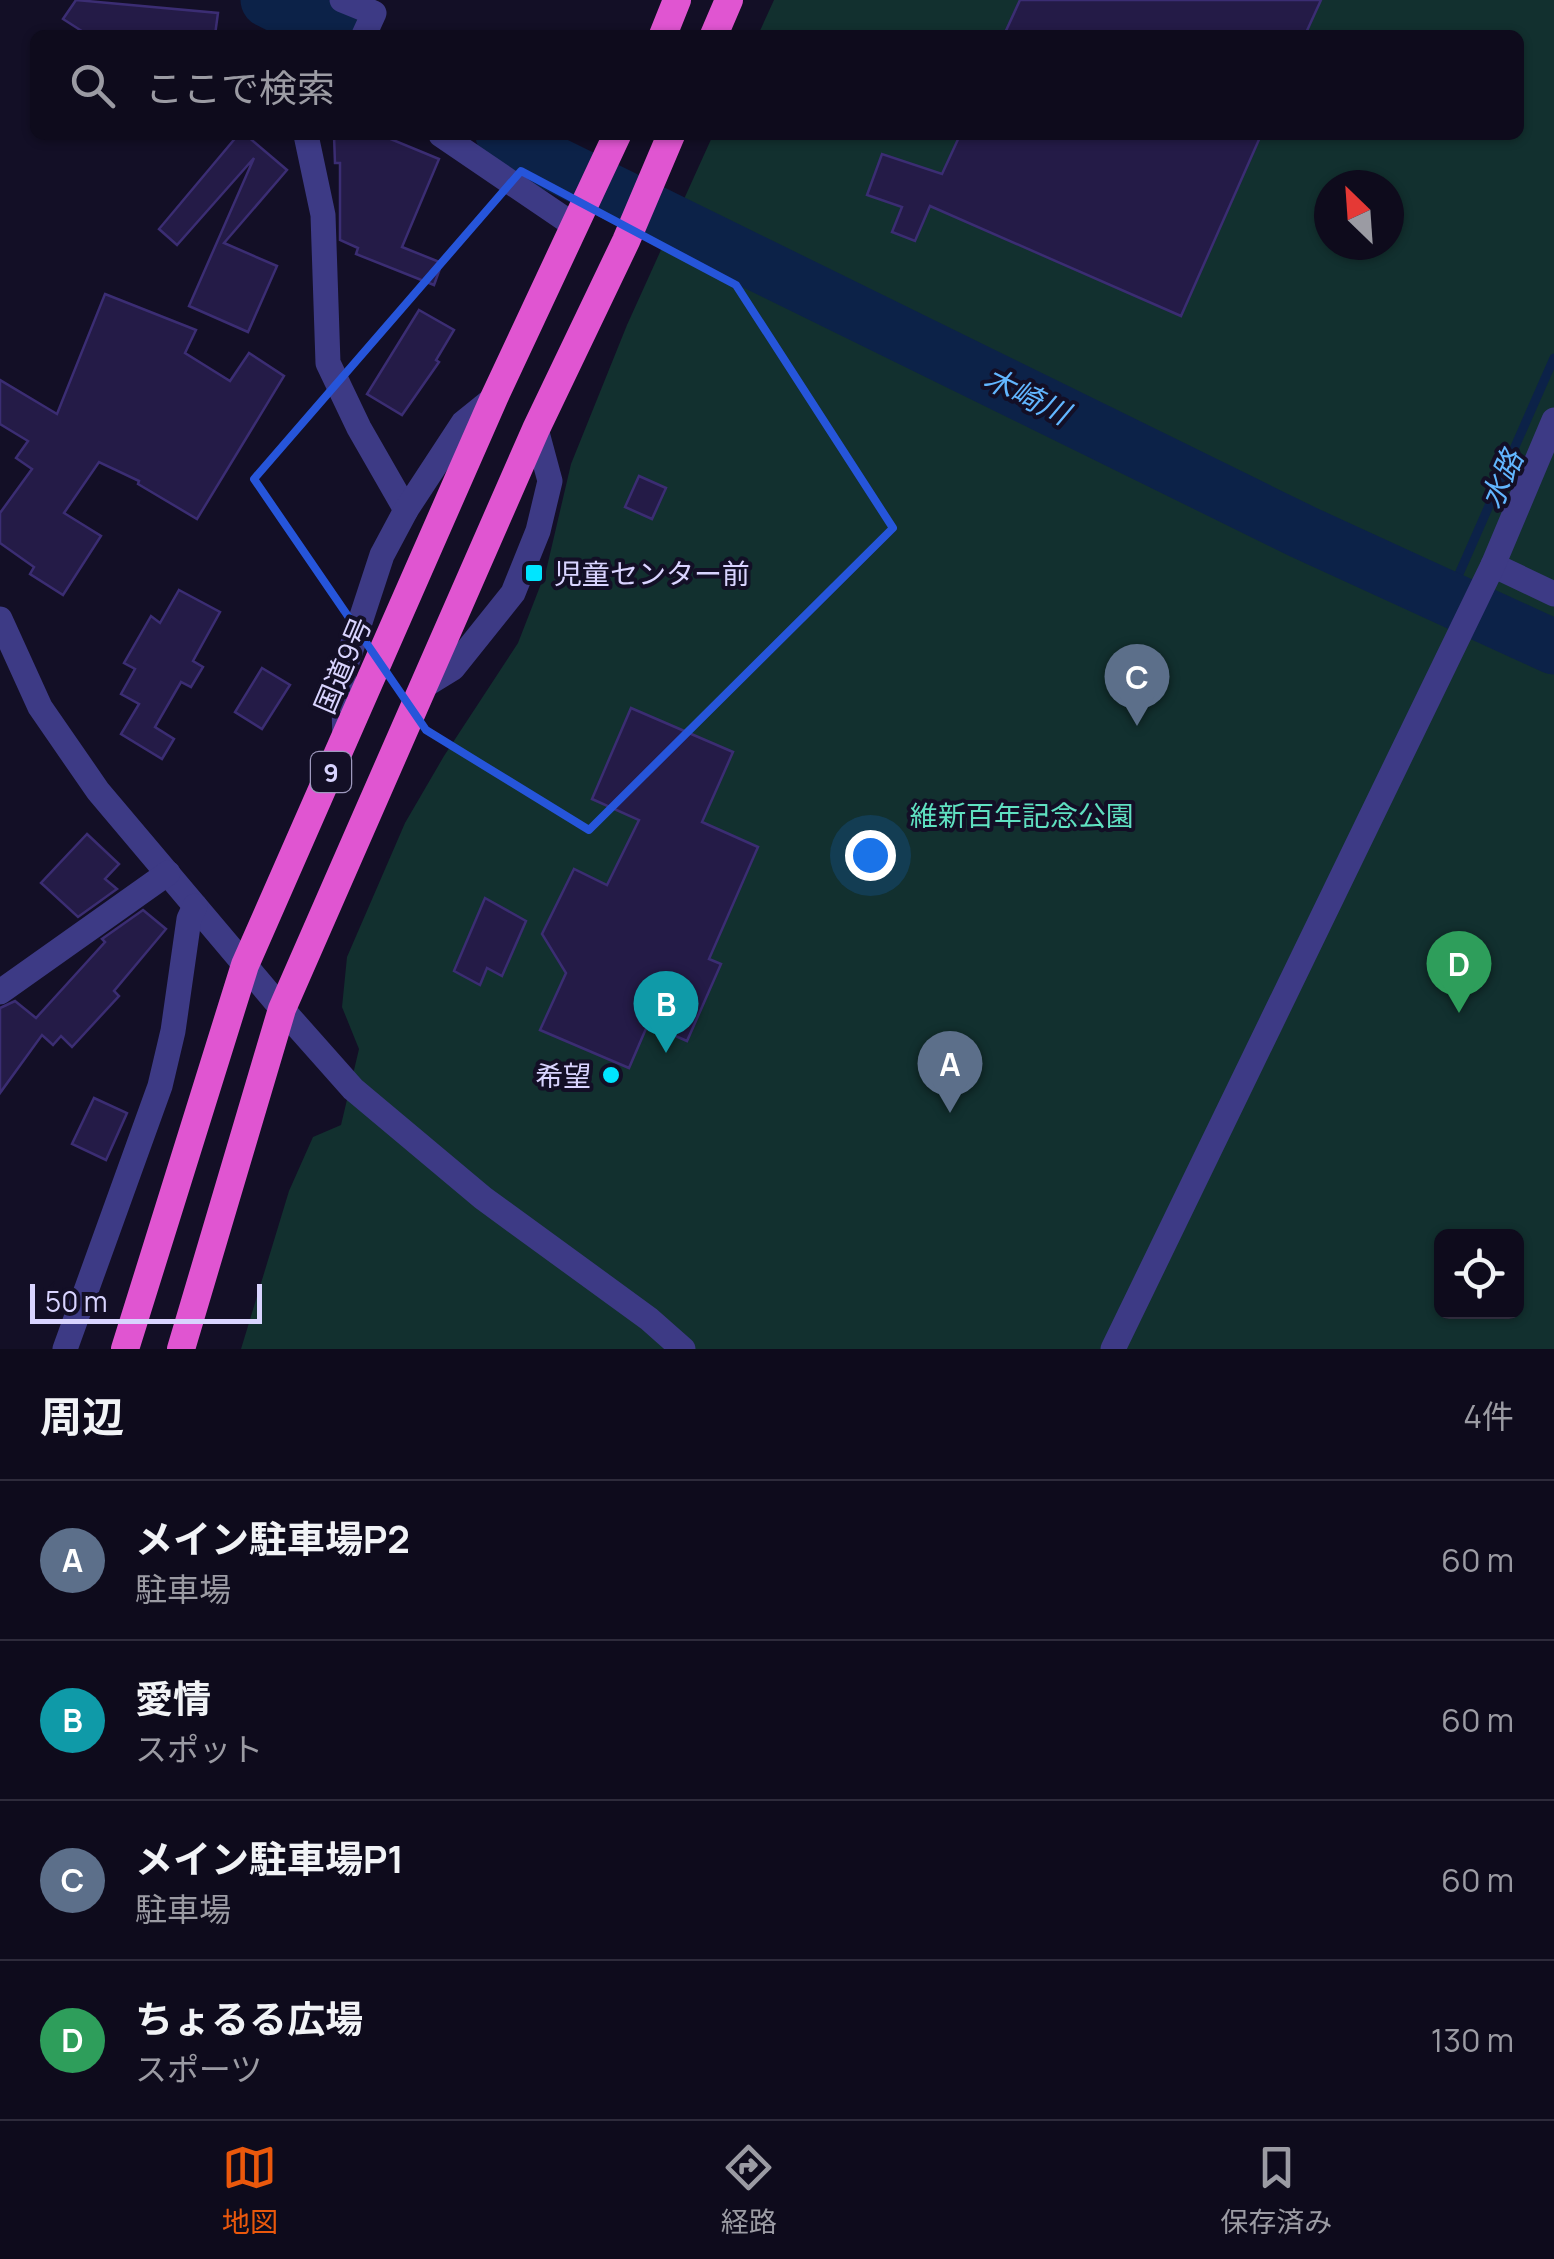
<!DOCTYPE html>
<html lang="ja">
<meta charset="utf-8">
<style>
:root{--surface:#0e0b1c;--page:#171425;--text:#f1f3f6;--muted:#9b9ba3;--line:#2e2b3b;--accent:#ea580c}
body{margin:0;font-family:Manrope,"Noto Sans JP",sans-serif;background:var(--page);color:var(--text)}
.controls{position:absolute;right:30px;bottom:30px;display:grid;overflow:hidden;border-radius:15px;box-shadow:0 2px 8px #0004}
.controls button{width:90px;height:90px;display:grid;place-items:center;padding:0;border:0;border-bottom:2px solid var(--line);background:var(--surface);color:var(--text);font:50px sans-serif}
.compass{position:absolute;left:1314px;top:170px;width:90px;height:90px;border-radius:50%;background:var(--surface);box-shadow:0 2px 8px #0004;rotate:335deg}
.scale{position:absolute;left:30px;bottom:25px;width:232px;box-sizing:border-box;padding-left:10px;border:5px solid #d9d4ff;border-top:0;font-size:28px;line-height:35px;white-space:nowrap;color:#d9d4ff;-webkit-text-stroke:8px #130f26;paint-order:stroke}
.you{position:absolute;left:870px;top:855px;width:35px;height:35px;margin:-25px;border:8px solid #fff;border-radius:50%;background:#1a73e8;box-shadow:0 0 0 15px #1a73e833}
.badge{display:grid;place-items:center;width:65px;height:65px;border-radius:50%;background:var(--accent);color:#fff;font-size:32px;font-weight:700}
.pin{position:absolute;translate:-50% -82px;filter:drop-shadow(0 2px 5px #0008)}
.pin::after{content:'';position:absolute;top:52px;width:35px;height:30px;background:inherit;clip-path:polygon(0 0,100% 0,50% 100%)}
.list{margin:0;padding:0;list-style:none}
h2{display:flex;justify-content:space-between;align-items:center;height:130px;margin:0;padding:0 40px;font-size:42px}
h2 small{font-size:32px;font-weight:400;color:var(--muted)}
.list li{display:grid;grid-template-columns:65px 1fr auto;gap:30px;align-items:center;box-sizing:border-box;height:160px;padding:0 40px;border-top:2px solid var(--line)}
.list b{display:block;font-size:38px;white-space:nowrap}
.list p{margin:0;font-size:32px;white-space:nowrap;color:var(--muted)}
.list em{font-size:32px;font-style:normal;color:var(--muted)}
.icon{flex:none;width:55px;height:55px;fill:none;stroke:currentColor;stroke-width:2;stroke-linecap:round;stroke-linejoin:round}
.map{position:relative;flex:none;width:1554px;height:1349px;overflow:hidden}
.search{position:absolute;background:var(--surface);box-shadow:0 2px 8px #0004;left:30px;right:30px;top:30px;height:110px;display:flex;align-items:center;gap:25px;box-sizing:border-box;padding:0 35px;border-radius:15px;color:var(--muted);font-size:38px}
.sheet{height:770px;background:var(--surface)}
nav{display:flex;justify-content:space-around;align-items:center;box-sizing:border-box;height:140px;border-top:2px solid var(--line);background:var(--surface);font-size:28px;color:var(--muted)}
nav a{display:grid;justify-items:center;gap:5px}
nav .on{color:var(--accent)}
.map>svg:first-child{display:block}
.green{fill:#12302f;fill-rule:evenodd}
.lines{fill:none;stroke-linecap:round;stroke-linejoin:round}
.stream{stroke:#0c2248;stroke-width:9}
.river{stroke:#0c2248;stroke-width:55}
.building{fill:#241b47;stroke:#3b2d73;stroke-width:2.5}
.minor{stroke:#3d3a85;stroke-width:25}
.tertiary{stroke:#3d3a85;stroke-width:25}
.trunk{stroke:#e055d1;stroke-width:28}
.marked{fill:none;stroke:#2655da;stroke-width:8;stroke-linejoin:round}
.poi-dot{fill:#00e5ff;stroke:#130f26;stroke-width:4}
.labels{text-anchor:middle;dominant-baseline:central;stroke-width:8;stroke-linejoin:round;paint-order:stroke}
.shield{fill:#130f26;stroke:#9e99be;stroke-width:2.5}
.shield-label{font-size:25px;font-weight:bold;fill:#d9d4ff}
.poi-label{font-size:28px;fill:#d9d4ff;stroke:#130f26;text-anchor:start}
.street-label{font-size:28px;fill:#d9d4ff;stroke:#130f26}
.park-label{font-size:28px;fill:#5fe0c0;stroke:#130f26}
.water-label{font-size:30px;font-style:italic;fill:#62b6ff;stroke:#130f26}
</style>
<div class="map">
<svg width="1554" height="1349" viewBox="0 0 1554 1349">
<rect width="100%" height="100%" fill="#130f26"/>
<path class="green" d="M774 0H1554V1349H241L289 1191 313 1137 341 1125 359 1049 342 1007 347 957 405 823 444 756 518 643 546 571 571 464 627 325 713 135H1519V35H758ZM1329 185H1389V245H1329ZM1442 1236H1516V1312H1442Z"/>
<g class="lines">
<polyline class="stream" points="1448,599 1554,358"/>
<g class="river">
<polyline points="268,0 337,35"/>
<polyline points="503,135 540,157 1303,532 1554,647"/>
</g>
</g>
<g class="building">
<polygon points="76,0 218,13 215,35 88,35 63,19"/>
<polygon points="1020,0 1321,0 1305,35 1004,35"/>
<polygon points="238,135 246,135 287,170 224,243 277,266 248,332 189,306 254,158 177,245 159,229"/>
<polygon points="334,135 381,135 439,159 402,247 442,263 434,285 356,254 358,248 340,240 340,163 335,163"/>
<polygon points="960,135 1261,135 1181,316 930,206 915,241 892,232 902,207 867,195 882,154 942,174"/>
<polygon points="105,294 196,330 185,353 230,381 249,353 284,376 197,519 138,484 139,481 99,462 64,513 101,536 63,595 30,574 34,567 0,543 0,513 32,469 16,458 28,441 0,424 0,380 57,414"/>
<polygon points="419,310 454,330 436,360 439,362 402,415 367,394"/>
<polygon points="639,476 666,488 652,519 625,507"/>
<polygon points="179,590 220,612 193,661 203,667 191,687 181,682 155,727 174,739 162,759 121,734 139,704 121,694 135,669 124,663 151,616 160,623"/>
<polygon points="262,668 290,685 262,729 235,712"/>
<polygon points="631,708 733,752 702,822 758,847 709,959 721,964 687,1041 648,1024 629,1068 540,1030 566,973 542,934 574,869 607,885 639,820 592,799"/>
<polygon points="87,834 119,864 105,879 117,889 78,917 41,883"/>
<polygon points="485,898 526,921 502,976 487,968 480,985 454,971"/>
<polygon points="143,910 166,929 114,991 119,996 72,1047 61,1036 53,1045 42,1035 0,1093 0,1008 15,1001 36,1018 105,942 102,939"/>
<polygon points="94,1098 127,1113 106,1160 72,1144"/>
</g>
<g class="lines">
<g class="minor">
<polyline points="342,0 374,13 364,35"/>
<polyline points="306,135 323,215 328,363 359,428 406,510"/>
<polyline points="441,135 575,226"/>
<polyline points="1493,565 1554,594"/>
<polyline points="0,619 40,707 98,791 282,1009"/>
<polyline points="422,687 453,668 513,593 538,531 550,481 536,429"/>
<polyline points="345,740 343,674 382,555 406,510 463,423 494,398"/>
<polyline points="0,992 168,873"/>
<polyline points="65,1349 160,1086 173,1031 189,919 195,906"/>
<polyline points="1113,1349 1493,565 1554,420"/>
</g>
<polyline class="tertiary" points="282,1009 353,1089 483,1198 649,1319 683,1349"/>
<g class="trunk">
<polyline points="663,35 677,0"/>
<polyline points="714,35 729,0"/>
<polyline points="125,1349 245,965 494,398 617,135"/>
<polyline points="181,1349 282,1009 536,429 626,241 671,135"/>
</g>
</g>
<path class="marked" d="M521 171 736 285 893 528 589 830 426 730 254 479Z"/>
<g class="poi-dot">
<rect x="524" y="563" width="20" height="20" rx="5"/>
<circle cx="611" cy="1075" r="10"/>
</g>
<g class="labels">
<rect class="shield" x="311" y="752" width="40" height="40" rx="8"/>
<g class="shield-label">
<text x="331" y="772">9</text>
</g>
<g class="poi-label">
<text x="554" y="573">児童センター前</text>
<text x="591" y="1075" text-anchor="end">希望</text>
</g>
<g class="street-label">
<text transform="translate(342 665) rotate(-67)">国道9号</text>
</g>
<g class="park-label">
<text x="1022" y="815">維新百年記念公園</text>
</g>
<g class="water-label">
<text transform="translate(1027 395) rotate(26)">木崎川</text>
<text transform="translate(1501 479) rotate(-66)">水路</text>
</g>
</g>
</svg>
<div class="controls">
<button><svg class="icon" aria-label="locate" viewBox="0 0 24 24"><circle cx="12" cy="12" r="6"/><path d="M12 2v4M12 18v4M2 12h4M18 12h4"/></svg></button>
</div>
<svg class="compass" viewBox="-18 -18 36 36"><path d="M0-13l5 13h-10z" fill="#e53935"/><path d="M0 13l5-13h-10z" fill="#9b9ba3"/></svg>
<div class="scale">50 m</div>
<div class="you"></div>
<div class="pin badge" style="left:950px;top:1113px;background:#5c6f8a">A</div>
<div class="pin badge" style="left:666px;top:1053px;background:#0f9aa8">B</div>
<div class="pin badge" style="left:1137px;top:726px;background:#5c6f8a">C</div>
<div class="pin badge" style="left:1459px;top:1013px;background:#2e9e5b">D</div>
<div class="search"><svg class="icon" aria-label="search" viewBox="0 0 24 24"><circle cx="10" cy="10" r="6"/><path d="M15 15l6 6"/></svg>ここで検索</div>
</div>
<section class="sheet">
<h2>周辺<small>4件</small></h2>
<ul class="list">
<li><span class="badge" style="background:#5c6f8a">A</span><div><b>メイン駐車場P2</b><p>駐車場</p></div><em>60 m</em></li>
<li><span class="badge" style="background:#0f9aa8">B</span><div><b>愛情</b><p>スポット</p></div><em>60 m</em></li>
<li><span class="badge" style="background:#5c6f8a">C</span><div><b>メイン駐車場P1</b><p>駐車場</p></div><em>60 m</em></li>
<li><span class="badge" style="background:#2e9e5b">D</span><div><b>ちょるる広場</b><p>スポーツ</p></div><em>130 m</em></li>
</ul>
</section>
<nav>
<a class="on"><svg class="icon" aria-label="map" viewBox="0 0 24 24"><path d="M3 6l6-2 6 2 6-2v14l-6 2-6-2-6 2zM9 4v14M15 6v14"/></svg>地図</a>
<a><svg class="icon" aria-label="directions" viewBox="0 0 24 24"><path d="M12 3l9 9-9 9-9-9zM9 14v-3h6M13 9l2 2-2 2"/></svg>経路</a>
<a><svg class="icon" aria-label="saved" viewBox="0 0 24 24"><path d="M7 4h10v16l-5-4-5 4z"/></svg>保存済み</a>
</nav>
